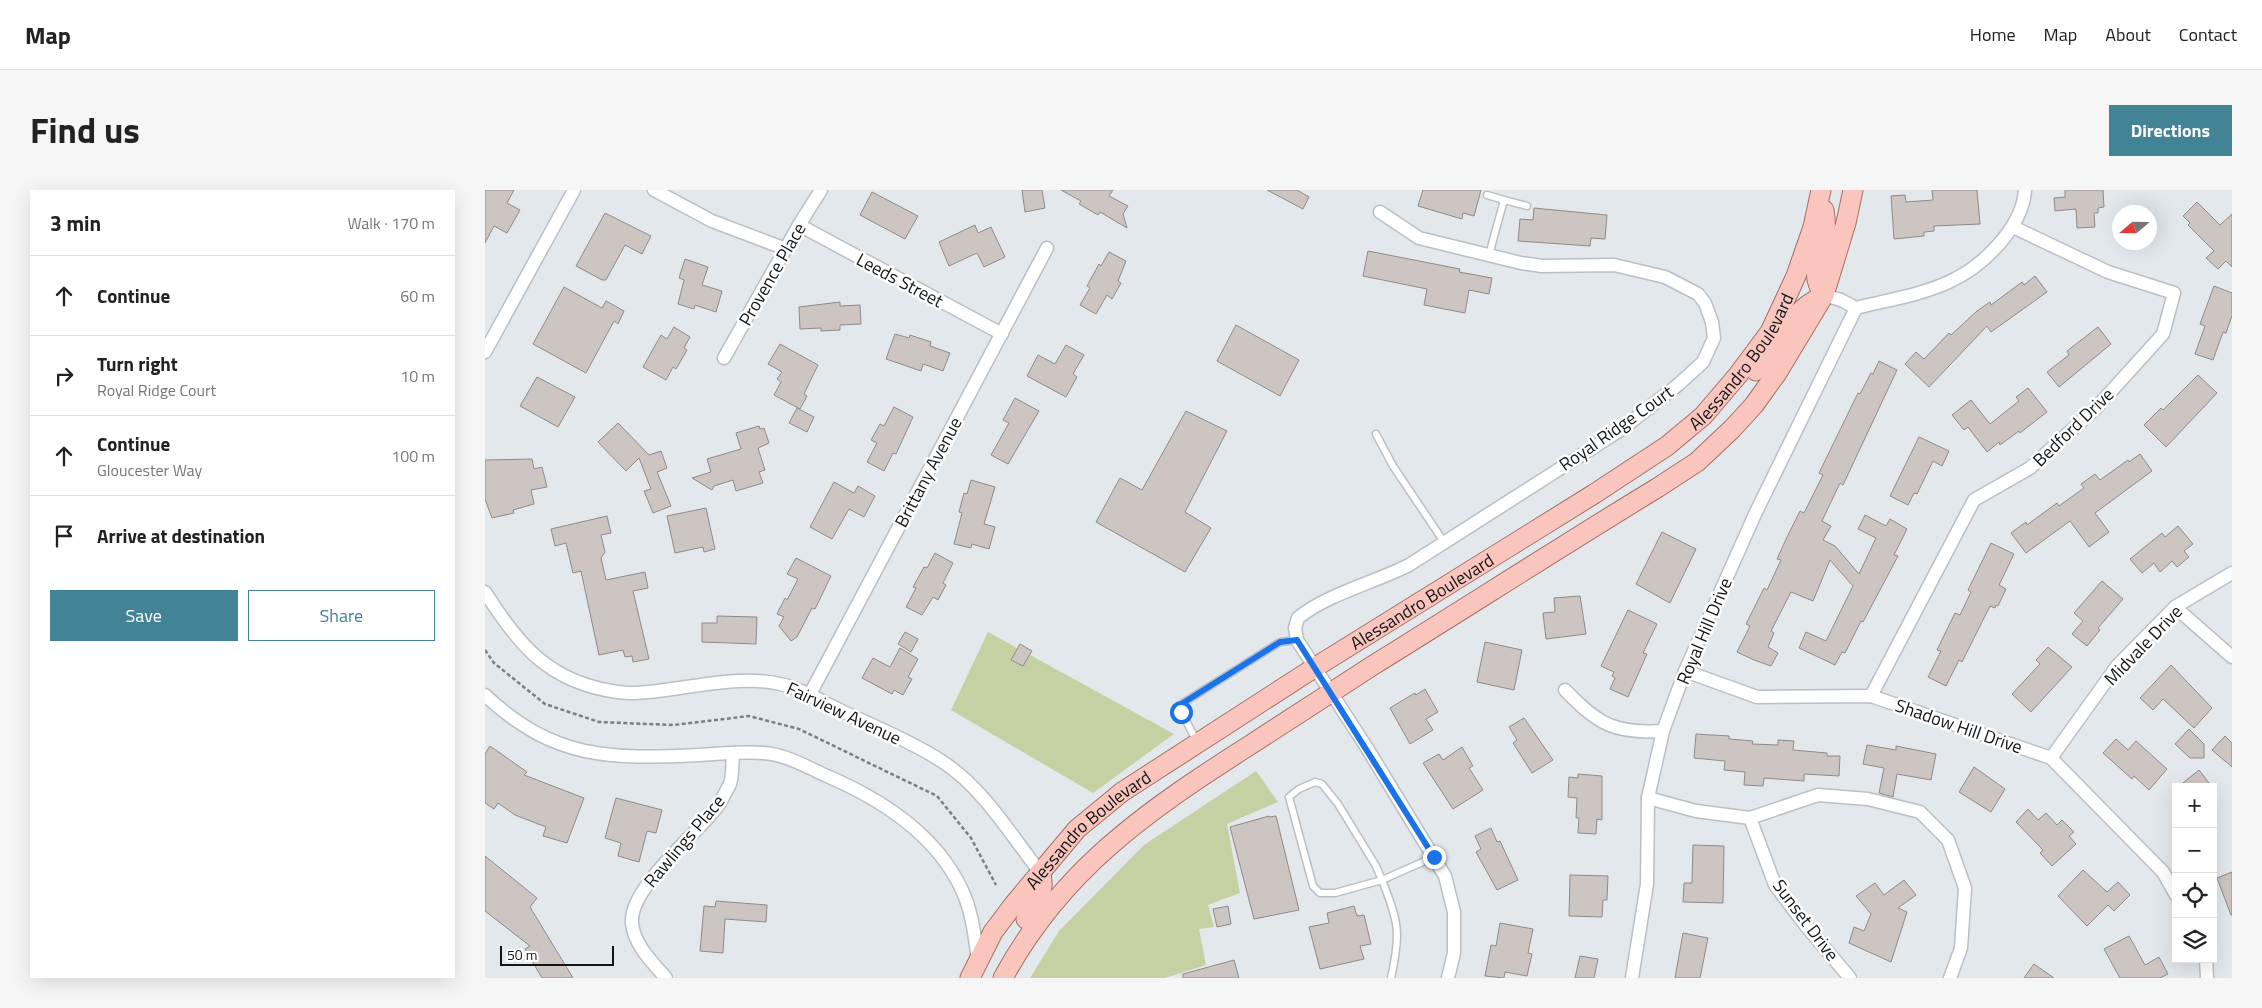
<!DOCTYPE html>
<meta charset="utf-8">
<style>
:root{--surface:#fff;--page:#f6f6f6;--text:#222;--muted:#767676;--line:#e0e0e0;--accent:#428396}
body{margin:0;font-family:"Titillium Web",sans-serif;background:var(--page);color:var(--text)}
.controls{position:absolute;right:15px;bottom:15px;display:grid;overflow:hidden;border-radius:0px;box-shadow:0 5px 20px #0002}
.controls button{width:45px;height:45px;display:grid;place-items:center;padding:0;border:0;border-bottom:1px solid var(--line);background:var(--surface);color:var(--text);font:25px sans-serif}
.compass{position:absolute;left:1627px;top:15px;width:45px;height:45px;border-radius:50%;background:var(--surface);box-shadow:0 5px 20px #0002;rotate:250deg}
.scale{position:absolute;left:15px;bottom:12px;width:114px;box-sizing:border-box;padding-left:5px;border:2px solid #131517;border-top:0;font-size:14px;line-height:18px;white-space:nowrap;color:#131517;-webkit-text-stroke:4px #fff;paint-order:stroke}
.stop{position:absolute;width:15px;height:15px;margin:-11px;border:4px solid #1a73e8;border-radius:50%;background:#fff}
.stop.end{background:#1a73e8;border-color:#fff;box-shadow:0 1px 5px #0008}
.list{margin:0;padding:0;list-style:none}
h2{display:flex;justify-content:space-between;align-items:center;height:65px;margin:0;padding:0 20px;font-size:21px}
h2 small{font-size:16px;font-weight:400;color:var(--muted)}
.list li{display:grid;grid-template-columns:32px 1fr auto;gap:15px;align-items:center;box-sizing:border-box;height:80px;padding:0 20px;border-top:1px solid var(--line)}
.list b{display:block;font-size:19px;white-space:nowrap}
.list p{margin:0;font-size:16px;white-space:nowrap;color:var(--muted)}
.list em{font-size:16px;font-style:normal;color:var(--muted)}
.actions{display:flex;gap:10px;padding:15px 20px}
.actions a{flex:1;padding:11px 0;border:1px solid var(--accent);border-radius:0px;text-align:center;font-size:18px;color:var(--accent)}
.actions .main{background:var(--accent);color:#fff}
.icon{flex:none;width:28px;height:28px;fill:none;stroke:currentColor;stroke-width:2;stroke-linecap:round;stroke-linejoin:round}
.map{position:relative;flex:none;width:1747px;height:788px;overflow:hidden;border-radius:0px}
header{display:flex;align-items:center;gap:30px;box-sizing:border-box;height:70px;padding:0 25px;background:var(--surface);border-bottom:1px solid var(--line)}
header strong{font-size:24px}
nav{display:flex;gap:28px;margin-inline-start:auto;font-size:18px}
.intro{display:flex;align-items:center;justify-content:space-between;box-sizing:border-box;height:120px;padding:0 30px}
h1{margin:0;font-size:35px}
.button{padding:12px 22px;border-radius:0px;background:var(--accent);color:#fff;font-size:18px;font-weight:700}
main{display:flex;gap:30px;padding:0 30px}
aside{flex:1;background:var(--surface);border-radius:0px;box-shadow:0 5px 20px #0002}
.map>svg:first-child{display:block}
.green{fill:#c5d1a3}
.building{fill:#ccc5c2;stroke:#918987}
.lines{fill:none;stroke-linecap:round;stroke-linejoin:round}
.service-casing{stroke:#babfc5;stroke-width:9}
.minor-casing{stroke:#babfc5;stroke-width:15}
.primary-casing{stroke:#a66e65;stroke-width:21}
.path{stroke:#7b7f82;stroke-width:2.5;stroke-dasharray:4 2.5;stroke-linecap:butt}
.service{stroke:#fff;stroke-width:6}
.minor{stroke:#fff;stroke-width:12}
.primary{stroke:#f9c5bc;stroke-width:19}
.route{stroke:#1a73e8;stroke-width:6}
.labels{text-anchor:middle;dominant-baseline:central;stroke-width:5;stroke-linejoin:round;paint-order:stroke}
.street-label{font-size:18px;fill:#131517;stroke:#fff}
</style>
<header>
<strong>Map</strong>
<nav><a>Home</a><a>Map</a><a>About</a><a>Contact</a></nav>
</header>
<div class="intro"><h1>Find us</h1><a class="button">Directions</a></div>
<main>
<aside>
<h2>3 min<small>Walk · 170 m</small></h2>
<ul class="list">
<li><svg class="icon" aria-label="ahead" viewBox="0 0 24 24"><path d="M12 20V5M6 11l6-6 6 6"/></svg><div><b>Continue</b></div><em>60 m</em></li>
<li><svg class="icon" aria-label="right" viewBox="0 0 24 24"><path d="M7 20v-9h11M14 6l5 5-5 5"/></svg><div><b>Turn right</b><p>Royal Ridge Court</p></div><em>10 m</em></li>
<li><svg class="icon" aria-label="ahead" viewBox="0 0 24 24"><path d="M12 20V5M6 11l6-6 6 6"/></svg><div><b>Continue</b><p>Gloucester Way</p></div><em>100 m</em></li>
<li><svg class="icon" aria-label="arrive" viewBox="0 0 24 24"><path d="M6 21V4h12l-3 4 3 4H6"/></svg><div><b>Arrive at destination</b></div></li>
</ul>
<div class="actions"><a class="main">Save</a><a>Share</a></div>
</aside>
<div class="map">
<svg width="1747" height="788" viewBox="0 0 1747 788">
<rect width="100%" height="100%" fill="#e3e8ed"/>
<g class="green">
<polygon points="503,442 689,544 608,603 466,520"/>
<polygon points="771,581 793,612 742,634 755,703 723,715 729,737 714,739 721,775 680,788 545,788 574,741 659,655"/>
</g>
<g class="building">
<polygon points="0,0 29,0 22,13 35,20 22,43 9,36 0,53"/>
<polygon points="537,0 557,0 560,18 540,22"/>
<polygon points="576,0 628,0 624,6 643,16 638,24 642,38 615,22 613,25 594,14 596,11"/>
<polygon points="782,0 812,0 824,7 818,19"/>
<polygon points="938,0 996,0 989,26 978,23 977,29 933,16"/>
<polygon points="1447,0 1492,0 1495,34 1449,36 1449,41 1439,42 1439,46 1409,49 1406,6 1420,5 1421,12 1448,10"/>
<polygon points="1580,0 1618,0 1619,17 1613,18 1613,23 1609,23 1610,37 1592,38 1591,19 1570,21 1569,8 1580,7"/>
<polygon points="387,2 433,26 420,49 375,25"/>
<polygon points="1712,12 1735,35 1747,24 1747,77 1741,71 1733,79 1721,68 1729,61 1703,35 1705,33 1698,26"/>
<polygon points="1049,18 1122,25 1120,49 1106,48 1105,56 1033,51 1035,29 1048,30"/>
<polygon points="120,23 166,46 157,64 140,55 121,90 117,90 91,76"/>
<polygon points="490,35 493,43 506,37 520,67 499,77 492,63 464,76 454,52"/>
<polygon points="883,61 975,79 974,82 1007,88 1004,104 984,100 980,123 939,115 942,99 878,86"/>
<polygon points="624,62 641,71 633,91 636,93 627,109 622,105 611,124 595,115 605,98 602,96 614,74 616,76"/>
<polygon points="200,69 223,77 217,95 237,101 231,122 210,115 209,119 193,114 199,90 194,88"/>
<polygon points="1550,86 1562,102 1506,142 1502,136 1444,197 1420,174 1431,162 1439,169 1464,143 1466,145 1492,121 1505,112 1506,115 1537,92 1539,95"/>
<polygon points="1729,96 1747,103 1747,126 1741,143 1738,142 1728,170 1710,164 1720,136 1715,134"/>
<polygon points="79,97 117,118 121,111 139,121 133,134 129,131 101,183 48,154"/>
<polygon points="355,112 355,116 375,115 376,134 355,135 355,140 336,141 336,138 315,139 314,117"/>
<polygon points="751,135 814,170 795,206 732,171"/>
<polygon points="189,137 205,147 199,158 202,160 191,179 188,177 181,190 158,177 176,145 182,149"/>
<polygon points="1613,137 1626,154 1574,197 1562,182 1584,165 1582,161"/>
<polygon points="410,144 424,148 425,145 446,152 445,156 465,163 458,181 438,174 436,181 401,169"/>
<polygon points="295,154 333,175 319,204 322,206 315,219 289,205 296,192 292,189 297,182 283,174"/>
<polygon points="581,155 599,165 588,184 592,187 581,207 542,186 553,165 570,174"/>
<polygon points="1394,171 1412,180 1358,295 1355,293 1337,331 1346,336 1338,350 1350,356 1374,384 1391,348 1373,339 1380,325 1401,336 1405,329 1422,339 1409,365 1413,366 1378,432 1376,431 1360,463 1357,462 1350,475 1314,458 1321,442 1341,451 1368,396 1345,370 1328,411 1306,402 1286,441 1289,443 1283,457 1293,463 1286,476 1269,470 1252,462 1265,436 1261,434 1279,398 1282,400 1296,370 1292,369 1303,345 1315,321 1319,323 1338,285 1334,283 1373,203 1375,204 1386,183 1388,184"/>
<polygon points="1713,185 1732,203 1681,257 1659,235 1676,218 1678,220"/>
<polygon points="52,187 90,207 73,237 35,216"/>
<polygon points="1543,198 1562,222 1535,243 1534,241 1515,255 1514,252 1502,262 1483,237 1479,240 1467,225 1486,210 1505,234 1534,211 1531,207"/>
<polygon points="530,208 554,221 523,274 506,265 524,233 518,230"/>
<polygon points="409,217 428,227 411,264 408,263 399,281 382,272 392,253 386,250 395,234 399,236"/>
<polygon points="312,218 329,227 322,242 304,233"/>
<polygon points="701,221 742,241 700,322 726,338 700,382 611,332 635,288 657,300"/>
<polygon points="133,233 164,265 176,261 182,278 172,282 186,316 168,323 159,301 166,299 154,268 141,281 113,252"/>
<polygon points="274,236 275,239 279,238 284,253 273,258 280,280 274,282 278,293 251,301 248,290 229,296 227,300 207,288 226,282 222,269 256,259 251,243"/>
<polygon points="1434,247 1464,261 1457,276 1448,271 1432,304 1429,303 1423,315 1405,306"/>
<polygon points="1655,264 1667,281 1610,323 1624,342 1604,357 1585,331 1541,363 1526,343 1541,332 1542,335 1572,313 1574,316 1599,298 1596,294 1610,284 1615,290 1643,270 1644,272"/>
<polygon points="47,269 49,279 57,277 62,297 46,300 49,314 28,320 29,323 7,328 0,309 0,270"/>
<polygon points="486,290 510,297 499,334 510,337 504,359 487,354 486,358 469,354 477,323 474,322 479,303 482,304"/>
<polygon points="349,292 369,303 373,296 390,306 379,327 364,319 347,349 325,337"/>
<polygon points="221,318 230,359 219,362 218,357 190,363 182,326"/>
<polygon points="122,326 126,343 116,345 120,362 116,368 121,390 160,382 163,398 148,401 164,469 148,472 147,466 140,467 138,460 114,465 96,381 88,383 81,353 70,356 66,339"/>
<polygon points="1693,336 1708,354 1699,361 1704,367 1692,377 1687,371 1675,382 1669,373 1657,383 1645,369 1677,343 1680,347"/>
<polygon points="1177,342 1211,359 1185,413 1151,394"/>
<polygon points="1506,353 1529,364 1514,395 1521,399 1513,416 1511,415 1510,418 1505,416 1477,472 1474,470 1461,496 1443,487 1456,461 1452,460 1470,423 1475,425 1486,402 1483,400"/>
<polygon points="450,363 468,373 458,393 461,395 453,410 448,407 437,425 421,417 431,398 428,397 439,377 442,378"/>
<polygon points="311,368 346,386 330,419 327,418 312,447 306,451 294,436 299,427 292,424 300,408 302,410 313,389 302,384"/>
<polygon points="1617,391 1638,409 1613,438 1615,440 1602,456 1587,444 1598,431 1589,423"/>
<polygon points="1095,406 1101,444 1061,449 1058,423 1070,422 1069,408"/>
<polygon points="1143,420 1172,434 1158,463 1162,464 1143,507 1125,499 1130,488 1127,486 1129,482 1116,476"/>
<polygon points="232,426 272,427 271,454 217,452 217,433 232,433"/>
<polygon points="420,442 433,449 426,462 413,454"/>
<polygon points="1000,452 1037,460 1029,500 992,492"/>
<polygon points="535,454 547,461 538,476 526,470"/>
<polygon points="1563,457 1587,477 1546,522 1527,504 1555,474 1551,470"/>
<polygon points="415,458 433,469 423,487 427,489 418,505 409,500 407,504 377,488 388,468 405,477"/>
<polygon points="1686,475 1727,518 1709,538 1678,509 1668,520 1655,508"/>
<polygon points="940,499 953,522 941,529 948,540 925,554 905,518 930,503 931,505"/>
<polygon points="1039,528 1068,570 1047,583 1028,553 1032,550 1024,537"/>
<polygon points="1704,539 1719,554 1719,568 1705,568 1690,554"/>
<polygon points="1211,544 1244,546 1244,549 1268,551 1267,554 1293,555 1293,550 1309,551 1308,560 1342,563 1342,566 1355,566 1354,586 1319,584 1319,591 1279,588 1278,596 1259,595 1260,582 1239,580 1240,571 1209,568"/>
<polygon points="1740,546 1747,553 1747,577 1727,560"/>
<polygon points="1631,549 1643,560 1651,551 1682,579 1664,600 1649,586 1647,589 1618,563"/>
<polygon points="1382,555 1411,560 1411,556 1451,564 1446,590 1412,584 1408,607 1394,603 1399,578 1378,574"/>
<polygon points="5,556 42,582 39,585 99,608 82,653 58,646 61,637 30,625 13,613 9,619 0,613 0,564"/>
<polygon points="977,557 988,576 984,578 998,600 968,619 938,573 954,564 958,570"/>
<polygon points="1489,577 1520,599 1506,622 1474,602"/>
<polygon points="1714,580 1727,597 1693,597"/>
<polygon points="1093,584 1117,586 1117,630 1112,629 1111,644 1093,643 1094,628 1091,628 1092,608 1083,607 1084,587 1093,588"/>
<polygon points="131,608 177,620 171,643 162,641 154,672 133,666 136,653 120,648"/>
<polygon points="1543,619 1553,630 1561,623 1572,635 1577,630 1589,642 1584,646 1591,654 1567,676 1555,663 1558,660 1531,632"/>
<polygon points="784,626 784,627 791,626 814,720 769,729 745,637"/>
<polygon points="1006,638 1012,652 1015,651 1033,690 1012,700 991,662 996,659 990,646"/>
<polygon points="1208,655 1239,656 1238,713 1198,712 1199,693 1207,693"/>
<polygon points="0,666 52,708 45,717 88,788 57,788 40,759 45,756 0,721"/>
<polygon points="1598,680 1622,702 1633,692 1645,705 1629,721 1623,715 1602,736 1573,706"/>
<polygon points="1747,682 1747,725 1746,725 1732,688"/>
<polygon points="1085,685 1123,686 1122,710 1118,710 1117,727 1084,726"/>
<polygon points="1419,690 1431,705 1413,718 1422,722 1406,772 1364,753 1369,737 1379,741 1386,724 1371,706 1390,693 1399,705"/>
<polygon points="231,711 282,715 281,732 240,729 238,763 215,761 219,716 230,717"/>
<polygon points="743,716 746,734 732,737 728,719"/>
<polygon points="869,716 872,726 879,725 886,754 875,756 879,769 835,779 824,737 844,733 842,723"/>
<polygon points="1015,733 1048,739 1043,763 1047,764 1042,786 1020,782 1019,788 1000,786 1006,755 1011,756"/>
<polygon points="1198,743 1223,748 1215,788 1190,788"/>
<polygon points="1644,746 1660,775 1674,767 1683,784 1675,788 1635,788 1619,759"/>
<polygon points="1095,766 1113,769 1109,788 1090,788"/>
<polygon points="749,770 754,788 698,788 698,784"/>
<polygon points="1549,774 1569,788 1539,788"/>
</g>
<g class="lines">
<g class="service-casing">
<g id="service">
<polyline points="1002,5 1019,10"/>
<polyline points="1004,65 1019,10 1042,16"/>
<polyline points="891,244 908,276 959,352"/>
<polyline points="712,552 696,521 698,513 795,452 812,450"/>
<polygon points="830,592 837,594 853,614 891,676 897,690 850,703 835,703 828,696 804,607 814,599"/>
<path d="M906 788C916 743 914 733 897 690L949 667"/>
</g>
</g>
<g class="minor-casing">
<g id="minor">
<polyline points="169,0 227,31 301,59"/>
<path d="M895 22 934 48 1036 73 1057 76 1129 75 1180 87 1213 104 1220 113 1227 132 1229 148 1218 172 1194 194 1137 239 924 375C891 392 840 405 813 428L810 438 812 450 882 558 960 686 969 722V763L963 788"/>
<polyline points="314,35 517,144"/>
<path d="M1339 105 1356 110 1371 118C1431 103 1478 100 1519 48 1530 34 1539 18 1540 0"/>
<polyline points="0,162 89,0"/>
<polyline points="239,168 314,35 336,0"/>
<path d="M0 402C34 456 65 493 133 502 155 505 179 500 201 497 231 493 264 487 295 494 316 498 343 515 363 524 395 539 429 553 458 572 499 599 525 644 555 682"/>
<polyline points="1690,417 1747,467"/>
<polyline points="1200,481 1272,507 1386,506 1566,568 1678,682 1691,705"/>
<path d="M1080 500C1113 534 1129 544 1178 541"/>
<path d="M0 505C69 570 125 569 214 565 235 564 257 561 278 563 300 564 322 577 342 586 398 610 456 648 480 707 488 728 490 749 493 770"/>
<polyline points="324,506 562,58"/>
<polyline points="1386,506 1489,310 1545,278 1611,218 1678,144 1689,103 1623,82 1528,37"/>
<polyline points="1566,568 1632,476 1690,417 1747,383"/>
<polyline points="1163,608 1211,621 1265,628 1290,695 1321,736 1365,788"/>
<polyline points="1265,628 1333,605 1383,609 1435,622 1463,650 1480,698 1476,758 1465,788"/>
<polyline points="1721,769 1722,788"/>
<path d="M181 788C167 772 149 755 147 733 144 698 211 645 232 617 237 610 241 601 245 594 248 585 247 572 248 563"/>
<polyline points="1147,788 1162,694 1163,608 1178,541 1200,481 1271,322 1371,118"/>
</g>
</g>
<g class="primary-casing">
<g id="primary">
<path d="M1339 20C1340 26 1341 33 1340 40 1338 66 1322 80 1339 105"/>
<path d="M1271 181C1278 172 1286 164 1291 156 1306 134 1311 119 1336 107"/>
<path d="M541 729C551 714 562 701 555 682"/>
<path id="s1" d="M485 788 508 742 529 714 592 639 637 602 829 478 1109 304 1182 256 1218 226 1253 185 1285 142 1311 86 1328 37 1336 0"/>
<path d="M518 788C576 680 662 621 762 557 804 530 845 503 887 476 982 417 1077 356 1172 298L1212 272 1247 239 1269 215 1292 183 1339 105 1361 33 1368 0"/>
</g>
</g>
<polyline class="path" points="0,460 9,473 60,514 114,532 189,535 264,526 314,539 452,606 486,648 511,695"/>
<use href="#service" class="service"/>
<use href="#minor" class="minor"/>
<use href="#primary" class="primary"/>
</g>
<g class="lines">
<polyline class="route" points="696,522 698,513 795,452 812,450 949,667"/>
</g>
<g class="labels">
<g class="street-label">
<text transform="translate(287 84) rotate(-60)">Provence Place</text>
<text transform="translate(415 90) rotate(28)">Leeds Street</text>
<text stroke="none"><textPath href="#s1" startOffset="1002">Alessandro Boulevard</textPath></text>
<text transform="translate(1588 237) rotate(-44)">Bedford Drive</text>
<text transform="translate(1131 238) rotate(-35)">Royal Ridge Court</text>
<text transform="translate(443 282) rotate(-62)">Brittany Avenue</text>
<text stroke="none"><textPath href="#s1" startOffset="598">Alessandro Boulevard</textPath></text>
<text transform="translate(1219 441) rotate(-67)">Royal Hill Drive</text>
<text transform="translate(1658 455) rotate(-46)">Midvale Drive</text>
<text transform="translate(359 523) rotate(25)">Fairview Avenue</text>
<text transform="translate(1474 536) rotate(19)">Shadow Hill Drive</text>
<text stroke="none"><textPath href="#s1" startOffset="192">Alessandro Boulevard</textPath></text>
<text transform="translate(199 651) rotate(-50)">Rawlings Place</text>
<text transform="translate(1321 730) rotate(53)">Sunset Drive</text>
</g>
</g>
</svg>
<div class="controls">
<button>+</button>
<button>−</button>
<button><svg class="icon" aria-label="locate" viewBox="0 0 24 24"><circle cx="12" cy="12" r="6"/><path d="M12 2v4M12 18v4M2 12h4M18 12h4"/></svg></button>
<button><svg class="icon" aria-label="layers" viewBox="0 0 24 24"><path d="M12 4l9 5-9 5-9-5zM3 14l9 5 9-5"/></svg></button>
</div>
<svg class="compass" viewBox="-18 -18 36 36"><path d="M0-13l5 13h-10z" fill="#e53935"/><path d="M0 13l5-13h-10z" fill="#767676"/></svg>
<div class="scale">50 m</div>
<div class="stop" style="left:696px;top:522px"></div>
<div class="stop end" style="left:949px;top:667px"></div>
</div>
</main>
